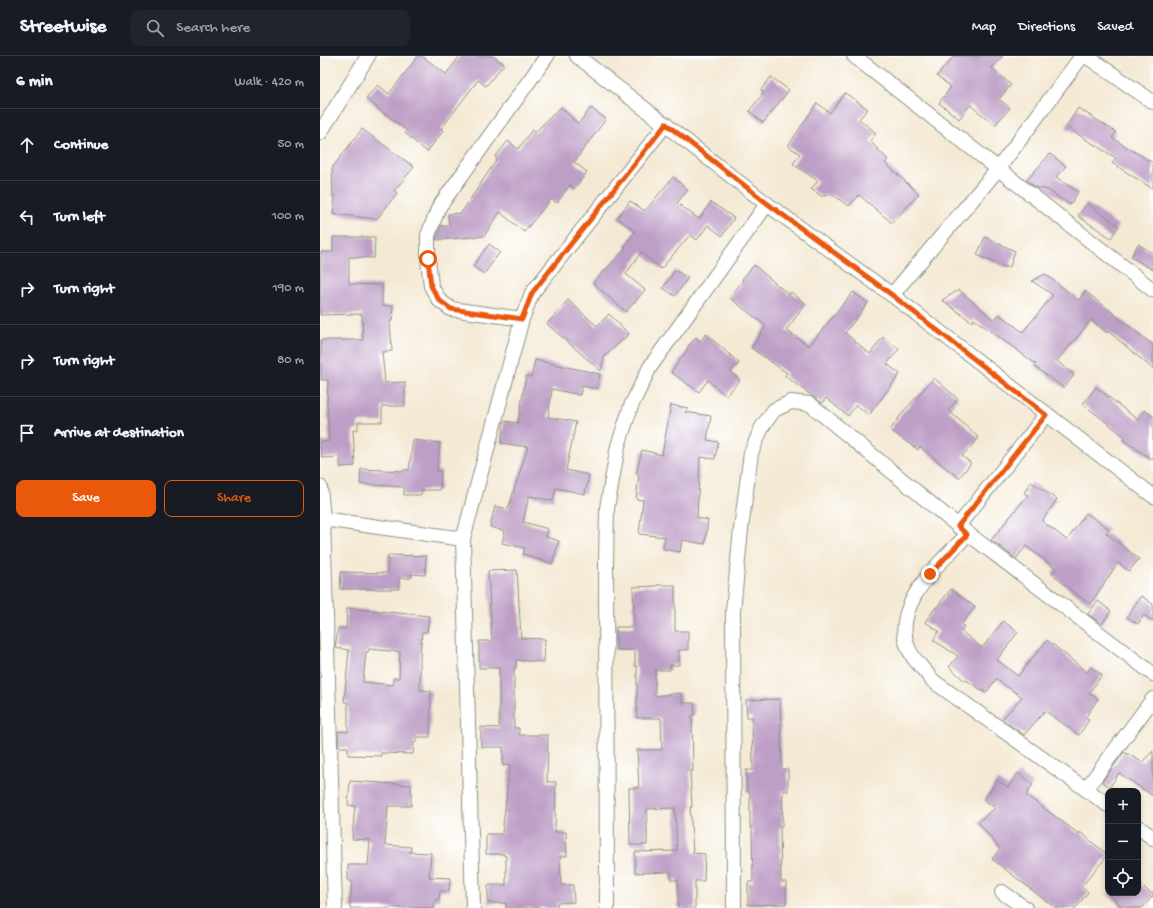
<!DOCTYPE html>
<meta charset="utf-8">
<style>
:root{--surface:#171b24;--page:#20242c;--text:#f1f3f6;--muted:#9ea1a6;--line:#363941;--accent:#ea580c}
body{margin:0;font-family:"Gochi Hand",sans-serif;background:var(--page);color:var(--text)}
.controls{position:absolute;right:12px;bottom:12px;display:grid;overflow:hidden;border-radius:8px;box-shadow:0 2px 6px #0003}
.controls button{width:36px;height:36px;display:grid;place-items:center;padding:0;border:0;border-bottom:1px solid var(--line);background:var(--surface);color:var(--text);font:20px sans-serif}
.stop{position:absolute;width:12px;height:12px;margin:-9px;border:3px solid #ea580c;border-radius:50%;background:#fff}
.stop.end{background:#ea580c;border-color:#fff;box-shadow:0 1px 4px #0008}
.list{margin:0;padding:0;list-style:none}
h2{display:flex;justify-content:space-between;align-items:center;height:52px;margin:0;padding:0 16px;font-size:17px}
h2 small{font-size:13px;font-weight:400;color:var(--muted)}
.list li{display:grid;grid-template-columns:26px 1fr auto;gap:12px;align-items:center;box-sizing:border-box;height:72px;padding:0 16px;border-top:1px solid var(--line)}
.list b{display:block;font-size:15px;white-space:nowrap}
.list em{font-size:13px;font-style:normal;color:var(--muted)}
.actions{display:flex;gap:8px;padding:12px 16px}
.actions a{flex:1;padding:9px 0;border:1px solid var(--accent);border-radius:8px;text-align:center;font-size:14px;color:var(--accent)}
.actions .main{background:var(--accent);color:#fff}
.icon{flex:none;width:22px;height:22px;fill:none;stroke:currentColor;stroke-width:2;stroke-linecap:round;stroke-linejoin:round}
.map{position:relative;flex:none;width:833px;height:852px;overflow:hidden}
header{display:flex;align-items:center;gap:24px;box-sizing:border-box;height:56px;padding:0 20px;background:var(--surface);border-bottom:1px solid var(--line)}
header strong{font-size:19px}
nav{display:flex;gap:22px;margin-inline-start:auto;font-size:14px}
.search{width:280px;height:36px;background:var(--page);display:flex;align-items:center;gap:10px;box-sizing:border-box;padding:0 14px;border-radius:8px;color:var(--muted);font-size:15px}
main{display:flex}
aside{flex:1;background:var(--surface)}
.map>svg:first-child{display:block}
.building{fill:#bd9ec6;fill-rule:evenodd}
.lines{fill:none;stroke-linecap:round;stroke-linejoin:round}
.minor-casing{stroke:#8a9384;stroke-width:16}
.minor{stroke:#fff;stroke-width:14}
.route{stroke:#ea580c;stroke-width:5}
</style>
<header>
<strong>Streetwise</strong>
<div class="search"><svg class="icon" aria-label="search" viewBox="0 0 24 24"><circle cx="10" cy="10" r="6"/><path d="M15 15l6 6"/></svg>Search here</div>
<nav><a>Map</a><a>Directions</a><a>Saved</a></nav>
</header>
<main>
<aside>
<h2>6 min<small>Walk · 420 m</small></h2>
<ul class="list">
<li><svg class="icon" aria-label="ahead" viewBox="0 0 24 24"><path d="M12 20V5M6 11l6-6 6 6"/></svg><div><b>Continue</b></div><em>50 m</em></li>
<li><svg class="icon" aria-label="left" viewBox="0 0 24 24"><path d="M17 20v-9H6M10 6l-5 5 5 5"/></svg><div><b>Turn left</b></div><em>100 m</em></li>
<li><svg class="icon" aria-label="right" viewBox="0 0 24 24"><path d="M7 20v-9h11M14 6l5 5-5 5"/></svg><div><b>Turn right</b></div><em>190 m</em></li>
<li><svg class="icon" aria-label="right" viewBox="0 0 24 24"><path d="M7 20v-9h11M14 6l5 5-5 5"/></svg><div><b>Turn right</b></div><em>80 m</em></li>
<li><svg class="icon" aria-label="arrive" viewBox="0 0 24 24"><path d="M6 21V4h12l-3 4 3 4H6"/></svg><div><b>Arrive at destination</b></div></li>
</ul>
<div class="actions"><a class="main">Save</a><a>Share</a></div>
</aside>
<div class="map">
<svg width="833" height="852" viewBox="0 0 833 852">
<rect width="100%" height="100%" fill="#fff"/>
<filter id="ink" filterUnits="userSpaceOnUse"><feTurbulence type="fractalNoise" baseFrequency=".025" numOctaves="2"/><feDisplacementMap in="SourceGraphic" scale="8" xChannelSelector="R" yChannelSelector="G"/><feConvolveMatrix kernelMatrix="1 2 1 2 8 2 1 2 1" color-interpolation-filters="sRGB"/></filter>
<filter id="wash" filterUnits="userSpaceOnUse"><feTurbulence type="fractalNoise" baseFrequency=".012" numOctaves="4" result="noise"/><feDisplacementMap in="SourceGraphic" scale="16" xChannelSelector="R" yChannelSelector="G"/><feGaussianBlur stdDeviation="0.9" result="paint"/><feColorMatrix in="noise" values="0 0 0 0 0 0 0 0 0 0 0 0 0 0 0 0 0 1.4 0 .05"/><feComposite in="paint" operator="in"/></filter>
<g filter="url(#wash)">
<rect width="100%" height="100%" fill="#f4e9d4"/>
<g id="blocks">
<g class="building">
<polygon points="98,0 102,0 126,18 140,0 173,0 184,8 166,30 158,24 121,73 123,75 107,96 85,77 87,75 66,58 66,59 46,42 58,29 69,38"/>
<polygon points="634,0 683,0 672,12 691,29 679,43 690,52 675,69 650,49 639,63 619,47 631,31 617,20"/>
<polygon points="451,21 469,34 443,67 429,55 444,37 441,34"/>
<polygon points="525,37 548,53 539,63 556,77 550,85 568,104 565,107 599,138 572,167 539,139 529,150 513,139 501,140 491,133 498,125 473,108 480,98 468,90 497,47 510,57"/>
<polygon points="241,51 258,68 271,52 286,63 254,106 267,116 254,133 250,129 237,147 231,143 204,176 180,156 164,180 116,184 121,170 129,170 128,158 141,157 177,103 175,101 188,85 198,93 212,74 215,76"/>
<polygon points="758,52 796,76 792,82 833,107 833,133 792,107 796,102 746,71"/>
<polygon points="42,73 94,111 74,135 77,137 57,163 13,158 15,141 13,141 12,112"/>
<polygon points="730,98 746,110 736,121 758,136 750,149 728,134 715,131 707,124"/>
<polygon points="353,121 368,134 357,147 379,163 391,146 414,162 402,180 388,169 377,184 370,179 341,213 321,196 306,218 325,234 306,256 273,227 306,192 304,191 315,175 297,162 310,145 325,155"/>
<polygon points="767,147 799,170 791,182 758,160"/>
<polygon points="13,181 55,181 54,202 29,201 29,228 62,229 62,250 73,250 72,265 70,265 72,295 62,296 65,327 85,326 85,350 62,350 62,366 38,366 38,374 33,374 35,410 20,411 20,401 2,402 0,386 9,385 7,348 8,324 1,324 1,284 43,284 42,258 0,259 1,196 13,196"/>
<polygon points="665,181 695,195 690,211 684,211 657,199"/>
<polygon points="169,188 180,196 164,218 153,210"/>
<polygon points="818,188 833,197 833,214 811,201"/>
<polygon points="434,209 469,239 471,236 486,248 466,274 489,290 533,236 548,247 525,277 550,298 563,281 579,293 567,308 580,318 549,359 536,349 528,360 506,342 502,347 465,320 467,317 431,292 446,270 410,242 423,224 422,223"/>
<polygon points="355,214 368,222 355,240 343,232"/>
<polygon points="725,218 759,244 765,235 833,289 833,313 788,275 787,277 771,264 737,305 754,319 744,332 714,310 716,308 654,263 652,266 622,244 639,234 674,264 679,258 703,276 733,239 712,225"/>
<polygon points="248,244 277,270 289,258 309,278 284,301 281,315 227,268"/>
<polygon points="386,278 419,307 411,316 420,324 406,340 388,324 379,336 351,316 368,293 367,292 376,281 380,285"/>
<polygon points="215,304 280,318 277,333 262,330 260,339 232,333 228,361 256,366 246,414 269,419 265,438 236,432 233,445 209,440 203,466 228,473 226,481 239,485 232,508 203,498 205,492 182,487 185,475 170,471 175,450 188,453 208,391 181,387 184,365 198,367 206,320 211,321"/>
<polygon points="614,322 638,343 628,354 659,382 642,400 651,407 639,422 600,391 598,394 570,374 584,355"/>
<polygon points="776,331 818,364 824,354 833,360 833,404 803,384 805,381 763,348"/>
<polygon points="351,349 368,352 365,356 391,360 387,384 398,386 395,403 380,401 377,462 388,464 385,488 362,484 360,496 343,493 345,481 319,478 323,444 316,443 319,418 316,418 322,394 342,399"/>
<polygon points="93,384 120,387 117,415 121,415 120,434 101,434 101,439 84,439 84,431 40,428 41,413 84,415 84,414 89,414"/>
<polygon points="711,426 737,443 722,465 747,484 766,457 789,473 786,477 819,503 809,515 798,507 770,548 750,534 732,517 736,513 706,490 696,503 671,484 708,439 704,437"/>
<polygon points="68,499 106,500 105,519 91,518 91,522 79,522 79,533 20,533 21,516 67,517"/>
<polygon points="197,514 201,582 225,583 224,606 196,604 196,612 194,612 194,672 199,672 199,679 228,679 227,726 236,726 235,776 246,776 247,800 240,800 241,829 253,829 254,846 237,847 237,852 186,852 186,847 168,847 168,829 186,829 186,800 184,800 184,798 166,798 166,778 182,778 190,709 183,710 183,691 161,691 161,671 179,672 179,612 159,612 159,585 172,585 168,515"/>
<polygon points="337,529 355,529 355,575 368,575 368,594 359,594 359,609 350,609 350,614 335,614 335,640 361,637 362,647 374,647 375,659 372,659 373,715 370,715 372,751 370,751 373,797 385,798 384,825 375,825 375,852 358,852 358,824 351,824 351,816 315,817 315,796 357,795 355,752 327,753 327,789 310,789 309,732 319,732 317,694 342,694 341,662 317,662 317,610 315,610 315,594 296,594 296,571 314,571 313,531 337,530"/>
<polygon points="631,533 655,551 641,569 644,570 641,575 662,592 683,565 698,576 677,604 698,620 727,584 767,616 771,611 782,619 769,637 778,643 765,662 769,664 759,679 725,655 704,679 682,663 702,641 676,623 666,637 646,624 645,625 629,611 638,600 613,584 619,575 605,566 615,552 616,552"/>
<polygon points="821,540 833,548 833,565 824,559 818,568 807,561"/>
<polygon points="778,545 791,555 782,568 768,558"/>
<path d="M27 552 109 560 107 576H102L100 599V634L111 635 110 681H97V686H94L93 698 61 697V700L28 699V691H19L18 675 28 676V646H24L29 594 15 592 18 572 26 573ZM49 593 80 596 79 622H73V629L43 626 46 596H48Z"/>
<polygon points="460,643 462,713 468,713 468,735 463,735 462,771 460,771 461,826 466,826 466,848 428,849 428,826 433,826 432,771 430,771 430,736 427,736 426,714 433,714 432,661 427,661 426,644"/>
<polygon points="833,695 833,740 799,717 790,731 782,726 804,696 822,706"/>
<polygon points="698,717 713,728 706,739 759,778 760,776 788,799 761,831 768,836 756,852 735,852 672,803 680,793 658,766 675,752 664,744 677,724 688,731"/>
<polygon points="30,725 91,729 91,750 68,750 65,789 91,791 90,796 111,797 109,821 130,822 129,835 120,835 119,844 115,844 114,852 30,852 32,825 28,825 28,809 48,809 50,784 32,783 35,750 28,749"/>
<polygon points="818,825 830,837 833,837 833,840 822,852 803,852 787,837 818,837"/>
</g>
</g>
</g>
<g filter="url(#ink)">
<use href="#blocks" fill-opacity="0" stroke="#8a9384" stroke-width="1"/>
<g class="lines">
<g class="minor-casing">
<g id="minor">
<polyline points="257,0 447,148 572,239 833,440"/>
<polyline points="534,0 833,234"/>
<polyline points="766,0 833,46"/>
<polyline points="0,77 48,0"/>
<polyline points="572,239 678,113 762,0"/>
<polyline points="202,263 131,253 119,244 111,230 108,203 108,179 119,151 227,0"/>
<polyline points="726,359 638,470 833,618"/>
<polyline points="0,431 3,463 15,852"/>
<polyline points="3,463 143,483"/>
<path d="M647 479C619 508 563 555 593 601 599 609 607 617 613 625L788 749"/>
<polyline points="766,733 833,643"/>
<polyline points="818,771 833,782"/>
<polyline points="682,836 705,852"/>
<polyline points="153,852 143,483 202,263 212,237 346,68"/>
<polyline points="287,852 286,507 287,452 298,390 311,350 330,311 447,148"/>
<polyline points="414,852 413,555 421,473 431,397 442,371 454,354 471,346 490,348 638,470"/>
</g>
</g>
<use href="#minor" class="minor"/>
</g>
</g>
<g class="lines" filter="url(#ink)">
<polyline class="route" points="108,203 111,230 119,244 131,253 202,263 212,237 346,68 448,148 572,239 726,359 638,470 647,479 610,518"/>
</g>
</svg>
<div class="controls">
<button>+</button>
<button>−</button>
<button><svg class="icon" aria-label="locate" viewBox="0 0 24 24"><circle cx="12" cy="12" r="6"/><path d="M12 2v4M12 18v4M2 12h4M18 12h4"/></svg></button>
</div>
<div class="stop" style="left:108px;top:203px"></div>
<div class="stop end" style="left:610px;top:518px"></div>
</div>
</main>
